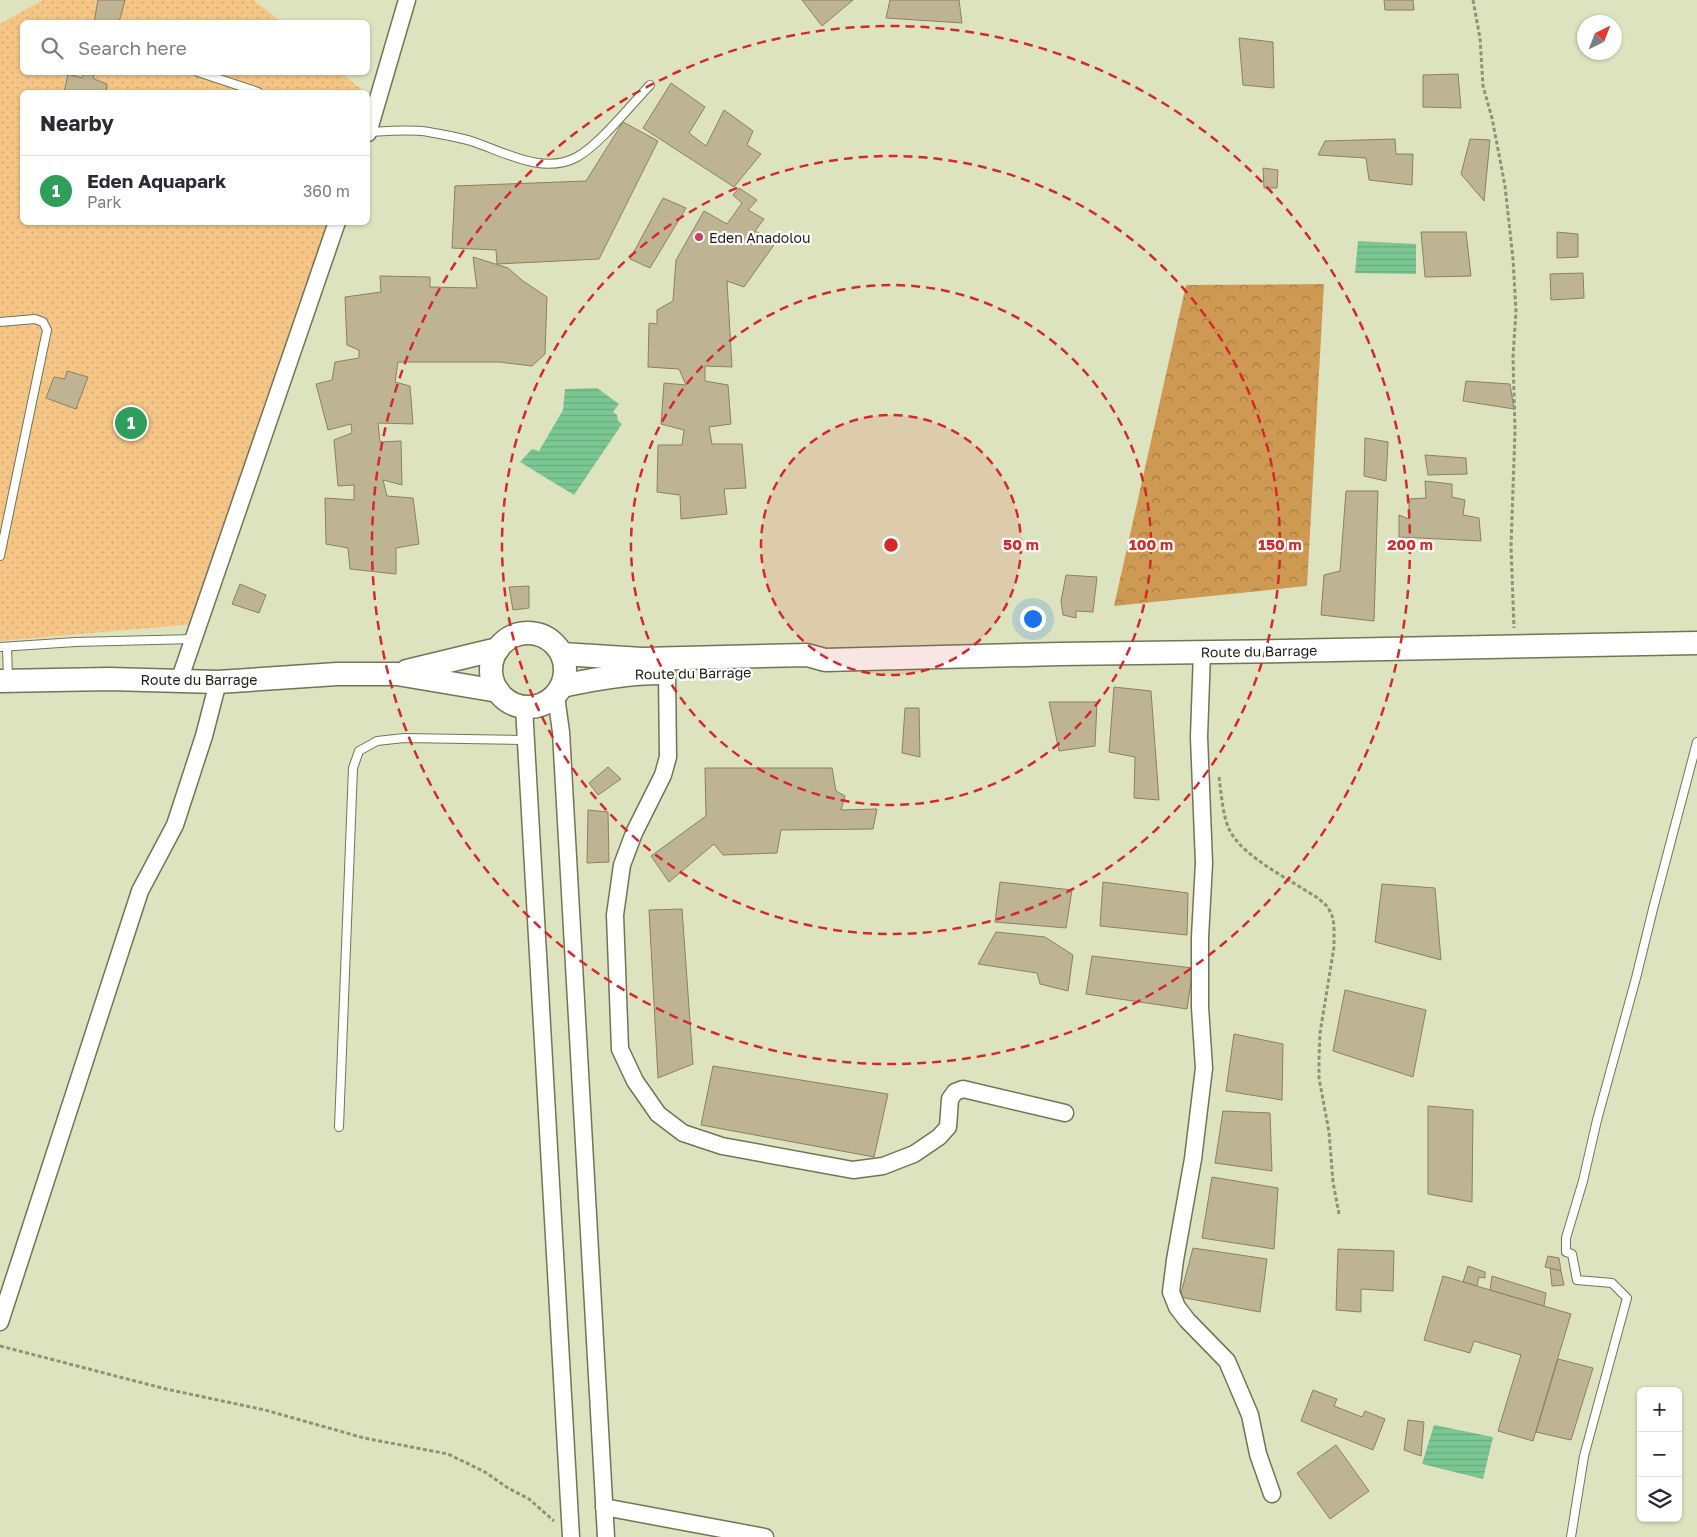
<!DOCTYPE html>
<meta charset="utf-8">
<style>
:root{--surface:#fff;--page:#f2f2f3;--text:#2b2b33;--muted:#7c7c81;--line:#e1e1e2;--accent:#cc3c5b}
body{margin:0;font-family:"Golos Text",sans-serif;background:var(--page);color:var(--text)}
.controls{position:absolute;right:15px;bottom:15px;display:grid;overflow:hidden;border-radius:8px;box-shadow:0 1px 4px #0004}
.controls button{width:45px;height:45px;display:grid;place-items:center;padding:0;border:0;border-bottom:1px solid var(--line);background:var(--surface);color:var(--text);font:25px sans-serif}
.compass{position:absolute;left:1577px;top:15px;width:45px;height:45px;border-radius:50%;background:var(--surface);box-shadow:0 1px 4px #0004;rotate:42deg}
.you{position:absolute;left:1032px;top:618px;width:18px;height:18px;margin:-12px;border:4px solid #fff;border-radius:50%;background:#1a73e8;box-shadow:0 0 0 8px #1a73e833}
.badge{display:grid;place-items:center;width:32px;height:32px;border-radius:50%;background:var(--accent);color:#fff;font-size:16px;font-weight:700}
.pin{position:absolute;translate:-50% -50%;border:2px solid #fff;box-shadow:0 1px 5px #0006}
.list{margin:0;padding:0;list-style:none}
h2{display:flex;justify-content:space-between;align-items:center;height:65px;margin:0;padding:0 20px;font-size:21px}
h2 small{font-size:16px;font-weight:400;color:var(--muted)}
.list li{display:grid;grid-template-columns:32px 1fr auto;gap:15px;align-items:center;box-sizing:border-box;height:70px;padding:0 20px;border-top:1px solid var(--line)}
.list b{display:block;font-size:19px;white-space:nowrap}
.list p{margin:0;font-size:16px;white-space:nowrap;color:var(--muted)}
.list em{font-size:16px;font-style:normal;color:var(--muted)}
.icon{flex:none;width:28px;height:28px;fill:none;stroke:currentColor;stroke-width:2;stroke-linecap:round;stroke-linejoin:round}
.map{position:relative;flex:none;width:1697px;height:1537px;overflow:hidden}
.search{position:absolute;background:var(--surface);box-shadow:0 1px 4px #0004;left:20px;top:20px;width:350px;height:55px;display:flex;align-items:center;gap:12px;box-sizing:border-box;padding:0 18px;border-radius:8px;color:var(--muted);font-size:19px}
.panel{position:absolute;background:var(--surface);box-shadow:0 1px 4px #0004;left:20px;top:90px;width:350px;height:135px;border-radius:8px}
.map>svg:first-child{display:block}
.forest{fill:url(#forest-crowns)}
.park{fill:url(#park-dots)}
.water{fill:url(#water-rules)}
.building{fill:#beb392;stroke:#8a8161}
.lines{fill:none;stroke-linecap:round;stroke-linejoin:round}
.service-casing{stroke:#727555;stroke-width:10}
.minor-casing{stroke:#727555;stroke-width:19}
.secondary-casing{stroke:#727555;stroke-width:25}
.path{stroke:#8e9277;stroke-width:3;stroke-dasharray:4 2.5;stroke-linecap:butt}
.service{stroke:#fff;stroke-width:8}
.minor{stroke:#fff;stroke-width:16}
.secondary{stroke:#fff;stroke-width:22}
.ring{fill:none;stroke:#d62828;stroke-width:2.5;stroke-dasharray:9 6}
.poi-dot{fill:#cc3c5b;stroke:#fff;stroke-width:2}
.labels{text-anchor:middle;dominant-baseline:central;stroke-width:4.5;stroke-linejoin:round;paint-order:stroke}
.poi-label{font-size:14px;fill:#1d1f12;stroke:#fff;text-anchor:start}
.street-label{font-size:14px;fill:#1d1f12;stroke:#fff}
.centre{fill:#d62828;stroke:#fff;stroke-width:2.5}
.ring-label{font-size:15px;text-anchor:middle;font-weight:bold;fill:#d62828;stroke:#fff;stroke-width:4.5;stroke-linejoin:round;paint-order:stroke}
</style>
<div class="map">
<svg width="1697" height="1537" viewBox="0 0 1697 1537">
<defs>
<pattern id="forest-crowns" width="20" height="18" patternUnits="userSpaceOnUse" patternTransform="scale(1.25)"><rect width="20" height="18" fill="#ce9a53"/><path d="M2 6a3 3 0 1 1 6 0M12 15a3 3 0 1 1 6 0" fill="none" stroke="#a77d43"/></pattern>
<pattern id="park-dots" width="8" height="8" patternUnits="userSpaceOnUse" patternTransform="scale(1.25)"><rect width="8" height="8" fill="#f5c586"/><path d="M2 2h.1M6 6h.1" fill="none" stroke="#d2a973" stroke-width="1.8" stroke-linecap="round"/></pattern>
<pattern id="water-rules" width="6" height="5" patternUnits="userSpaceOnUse" patternTransform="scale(1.25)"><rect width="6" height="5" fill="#7ac793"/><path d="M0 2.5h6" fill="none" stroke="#69aa7e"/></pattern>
</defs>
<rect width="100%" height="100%" fill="#dee3bf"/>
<polygon class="forest" points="1324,284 1307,586 1114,606 1186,285"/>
<polygon class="park" points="43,0 254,0 281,22 22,22 22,72 341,73 365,92 22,92 22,222 328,223 196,624 0,641 0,24"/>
<g class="water">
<polygon points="1358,241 1416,244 1416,274 1355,273"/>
<polygon points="597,388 619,404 613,412 617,415 618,421 622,424 574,495 520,462 532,449 539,451 563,410 565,389"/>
<polygon points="1434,1425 1493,1437 1483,1479 1422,1464"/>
</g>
<g class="building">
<polygon points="98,0 125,0 119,22 94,22"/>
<polygon points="802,0 853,0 822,26"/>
<polygon points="890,0 959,0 962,23 886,18"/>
<polygon points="1384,0 1413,0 1414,10 1385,10"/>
<polygon points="1239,38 1273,42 1274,88 1243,85"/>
<polygon points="84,72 93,72 94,79 107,84 106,92 64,92 68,74 82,78"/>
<polygon points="1458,74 1461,108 1423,107 1423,75"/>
<polygon points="671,83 705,107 689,133 706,146 724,110 753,131 747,145 761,154 734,187 643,128"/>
<polygon points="623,122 658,141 599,259 497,264 496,250 452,248 455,186 586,181"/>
<polygon points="1395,139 1396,154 1413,154 1412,185 1369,180 1366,158 1318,155 1325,141"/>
<polygon points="1470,139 1490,140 1484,201 1461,174"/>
<polygon points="1263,168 1278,170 1277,188 1264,188"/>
<polygon points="739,188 757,200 748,210 764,219 755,231 776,242 744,287 727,281 732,367 705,366 705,381 728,385 731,424 709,427 712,444 742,444 746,488 724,489 727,514 681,519 680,495 657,492 658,445 682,445 684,430 661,424 664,383 686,385 679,369 648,367 649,323 657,324 657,310 673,301 676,260 704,211 727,224 742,203 733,195"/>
<polygon points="663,198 686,208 650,268 630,259"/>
<polygon points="1421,232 1466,232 1471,276 1425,277"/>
<polygon points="1557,232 1578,234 1578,257 1557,258"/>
<polygon points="473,257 508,268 523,281 547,297 545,354 532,366 499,362 398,362 395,382 410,386 413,424 378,423 380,442 401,441 402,485 383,480 387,496 413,498 419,544 396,548 396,574 350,569 348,548 326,544 325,498 354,500 354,485 338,486 334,440 352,433 351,424 328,430 316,384 332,380 335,362 359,358 359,350 347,345 345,297 381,292 380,276 430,277 430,287 477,288"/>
<polygon points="1583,273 1584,298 1551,300 1550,274"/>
<polygon points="67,371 88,377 76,409 46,398 54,377 65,379"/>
<polygon points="1466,381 1510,384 1514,409 1463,401"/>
<polygon points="1365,438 1388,442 1386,481 1364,476"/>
<polygon points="1425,455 1466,458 1467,474 1428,475"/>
<polygon points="1425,481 1452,484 1452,497 1465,500 1463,515 1479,518 1481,541 1399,537 1399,515 1409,519 1409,499 1426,498"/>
<polygon points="1346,491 1378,491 1374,621 1321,615 1324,575 1340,571"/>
<polygon points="1066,575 1097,577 1093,612 1076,611 1076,618 1063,615 1061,601"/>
<polygon points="240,584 266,595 259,613 232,604"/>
<polygon points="529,586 529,608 513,610 509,587"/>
<polygon points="1114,687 1151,691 1159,800 1134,798 1135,757 1109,752"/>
<polygon points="1049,702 1097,702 1095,746 1059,751"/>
<polygon points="905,708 919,708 920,757 902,753"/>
<polygon points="608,767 621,779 598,795 589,783"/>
<polygon points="705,768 832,768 836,791 845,796 841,810 877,809 873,829 781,830 777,853 723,855 714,844 669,882 651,856 706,816"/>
<polygon points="588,810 608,812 609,862 587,863"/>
<polygon points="1000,882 1072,890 1066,928 995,922"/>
<polygon points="1103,882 1188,893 1187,935 1100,926"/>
<polygon points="1382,884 1435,888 1441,960 1375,942"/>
<polygon points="682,909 693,1064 658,1078 649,910"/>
<polygon points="996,932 1045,937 1073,955 1068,991 1040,984 1037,973 978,964"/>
<polygon points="1092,956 1193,968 1187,1009 1086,994"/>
<polygon points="1345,990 1426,1010 1413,1077 1333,1051"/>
<polygon points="1234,1034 1283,1044 1282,1100 1226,1091"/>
<polygon points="713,1066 888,1094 874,1157 701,1125"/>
<polygon points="1428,1106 1473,1110 1472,1202 1428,1194"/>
<polygon points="1223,1111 1270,1113 1272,1171 1215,1163"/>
<polygon points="1212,1177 1278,1188 1274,1249 1202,1238"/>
<polygon points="1193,1248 1267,1259 1260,1312 1180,1297"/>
<polygon points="1338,1249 1394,1251 1393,1291 1361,1289 1361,1312 1336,1310"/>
<polygon points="1548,1256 1559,1258 1561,1271 1545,1267"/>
<polygon points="1468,1266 1485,1272 1485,1278 1479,1277 1477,1286 1463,1282"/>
<polygon points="1550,1268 1561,1271 1564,1285 1552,1286"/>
<polygon points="1443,1276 1571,1314 1533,1441 1498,1431 1521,1355 1474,1341 1470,1353 1424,1340"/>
<polygon points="1492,1276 1546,1293 1544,1306 1490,1290"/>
<polygon points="1558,1359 1593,1368 1571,1440 1536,1432"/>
<polygon points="1313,1390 1337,1399 1334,1406 1362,1417 1365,1411 1385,1419 1373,1450 1301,1421"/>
<polygon points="1408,1420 1424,1422 1421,1456 1404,1450"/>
<polygon points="1336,1445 1369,1491 1330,1519 1297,1473"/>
</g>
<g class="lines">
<g class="service-casing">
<g id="service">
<polyline points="198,72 258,92"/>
<path d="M368 132C389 131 409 129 429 132 444 135 460 137 474 142 506 153 544 175 577 157 600 144 631 105 650 85"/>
<polyline points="0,322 35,319 43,322 47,330 0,556"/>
<polyline points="0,647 75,642 194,639"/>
<polyline points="7,648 8,678"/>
<polyline points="339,1127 353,768 359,751 377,741 404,738 525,740"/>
<polyline points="1571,1537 1584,1456 1627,1298 1612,1283 1577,1280 1572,1254 1566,1252 1566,1238 1583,1181 1597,1120 1636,978 1653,909 1697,742"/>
</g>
</g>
<g class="minor-casing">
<g id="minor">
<polyline points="368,133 407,0"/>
<polyline points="1202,652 1199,737 1204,863 1200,937 1200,1007 1204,1068 1193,1159 1175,1260 1171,1292 1177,1307 1187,1320 1227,1361 1250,1415 1258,1454 1272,1494"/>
<polyline points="667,673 668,757 663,775 634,833 622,865 615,915 620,1049 635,1081 658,1114 683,1133 722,1146 853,1170 883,1166 914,1154 939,1137 948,1127 950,1099 955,1092 963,1089 1065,1113"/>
<polyline points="179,681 337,222"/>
<polyline points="556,696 561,732 606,1537"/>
<polyline points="524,707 571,1537"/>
<polyline points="0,1322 140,891 175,825 204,736 218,682"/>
<polyline points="604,1507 765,1537"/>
</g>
</g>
<g class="secondary-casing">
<g id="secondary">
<circle cx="528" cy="670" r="37"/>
<polyline points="562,654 642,659 807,655 825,660 1060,654 1283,651 1697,643"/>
<polyline points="407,671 498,649"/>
<polyline points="0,681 109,679 218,682 337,674 397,674 498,691"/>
<path d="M562 686C594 679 626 673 660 673"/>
</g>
</g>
<g class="path">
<polyline points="1473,0 1480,38 1483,86 1492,118 1505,186 1513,259 1516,311 1513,357 1515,431 1511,546 1514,628"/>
<path d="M1219 777C1221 792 1223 818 1230 831 1244 858 1293 881 1319 899L1328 907 1333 918 1334 928V947L1320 1033 1319 1059V1078L1329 1132 1333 1182 1339 1214"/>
<polyline points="0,1346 166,1389 265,1410 364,1438 448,1454 485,1472 508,1488 529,1499 554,1521"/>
</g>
<use href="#service" class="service"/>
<use href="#minor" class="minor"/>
<use href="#secondary" class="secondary"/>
</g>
<circle cx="891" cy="545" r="130" fill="#d62828" fill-opacity=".12"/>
<g class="ring">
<circle cx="891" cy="545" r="130"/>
<circle cx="891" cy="545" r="260"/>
<circle cx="891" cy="545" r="389"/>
<circle cx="891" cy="545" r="519"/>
</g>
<circle class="poi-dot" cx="699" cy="237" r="5"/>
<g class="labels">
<g class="poi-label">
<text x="709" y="237">Eden Anadolou</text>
</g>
<g class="street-label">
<text transform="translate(1259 651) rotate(-1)">Route du Barrage</text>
<text transform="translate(693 673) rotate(-1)">Route du Barrage</text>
<text x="199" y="679">Route du Barrage</text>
</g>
</g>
<circle cx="891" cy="545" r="8" class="centre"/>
<g class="ring-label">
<text x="1021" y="550">50 m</text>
<text x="1151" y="550">100 m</text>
<text x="1280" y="550">150 m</text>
<text x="1410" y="550">200 m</text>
</g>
</svg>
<div class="controls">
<button>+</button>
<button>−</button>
<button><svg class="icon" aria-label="layers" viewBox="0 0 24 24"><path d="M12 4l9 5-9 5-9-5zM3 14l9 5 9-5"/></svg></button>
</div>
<svg class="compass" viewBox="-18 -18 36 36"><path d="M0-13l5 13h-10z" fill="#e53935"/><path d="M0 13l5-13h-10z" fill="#7c7c81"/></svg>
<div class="you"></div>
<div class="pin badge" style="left:131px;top:423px;background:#2e9e5b">1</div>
<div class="search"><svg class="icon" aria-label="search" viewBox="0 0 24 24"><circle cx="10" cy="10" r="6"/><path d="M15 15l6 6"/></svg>Search here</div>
<section class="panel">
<h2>Nearby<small></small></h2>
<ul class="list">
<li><span class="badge" style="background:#2e9e5b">1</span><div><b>Eden Aquapark</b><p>Park</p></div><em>360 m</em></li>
</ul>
</section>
</div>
